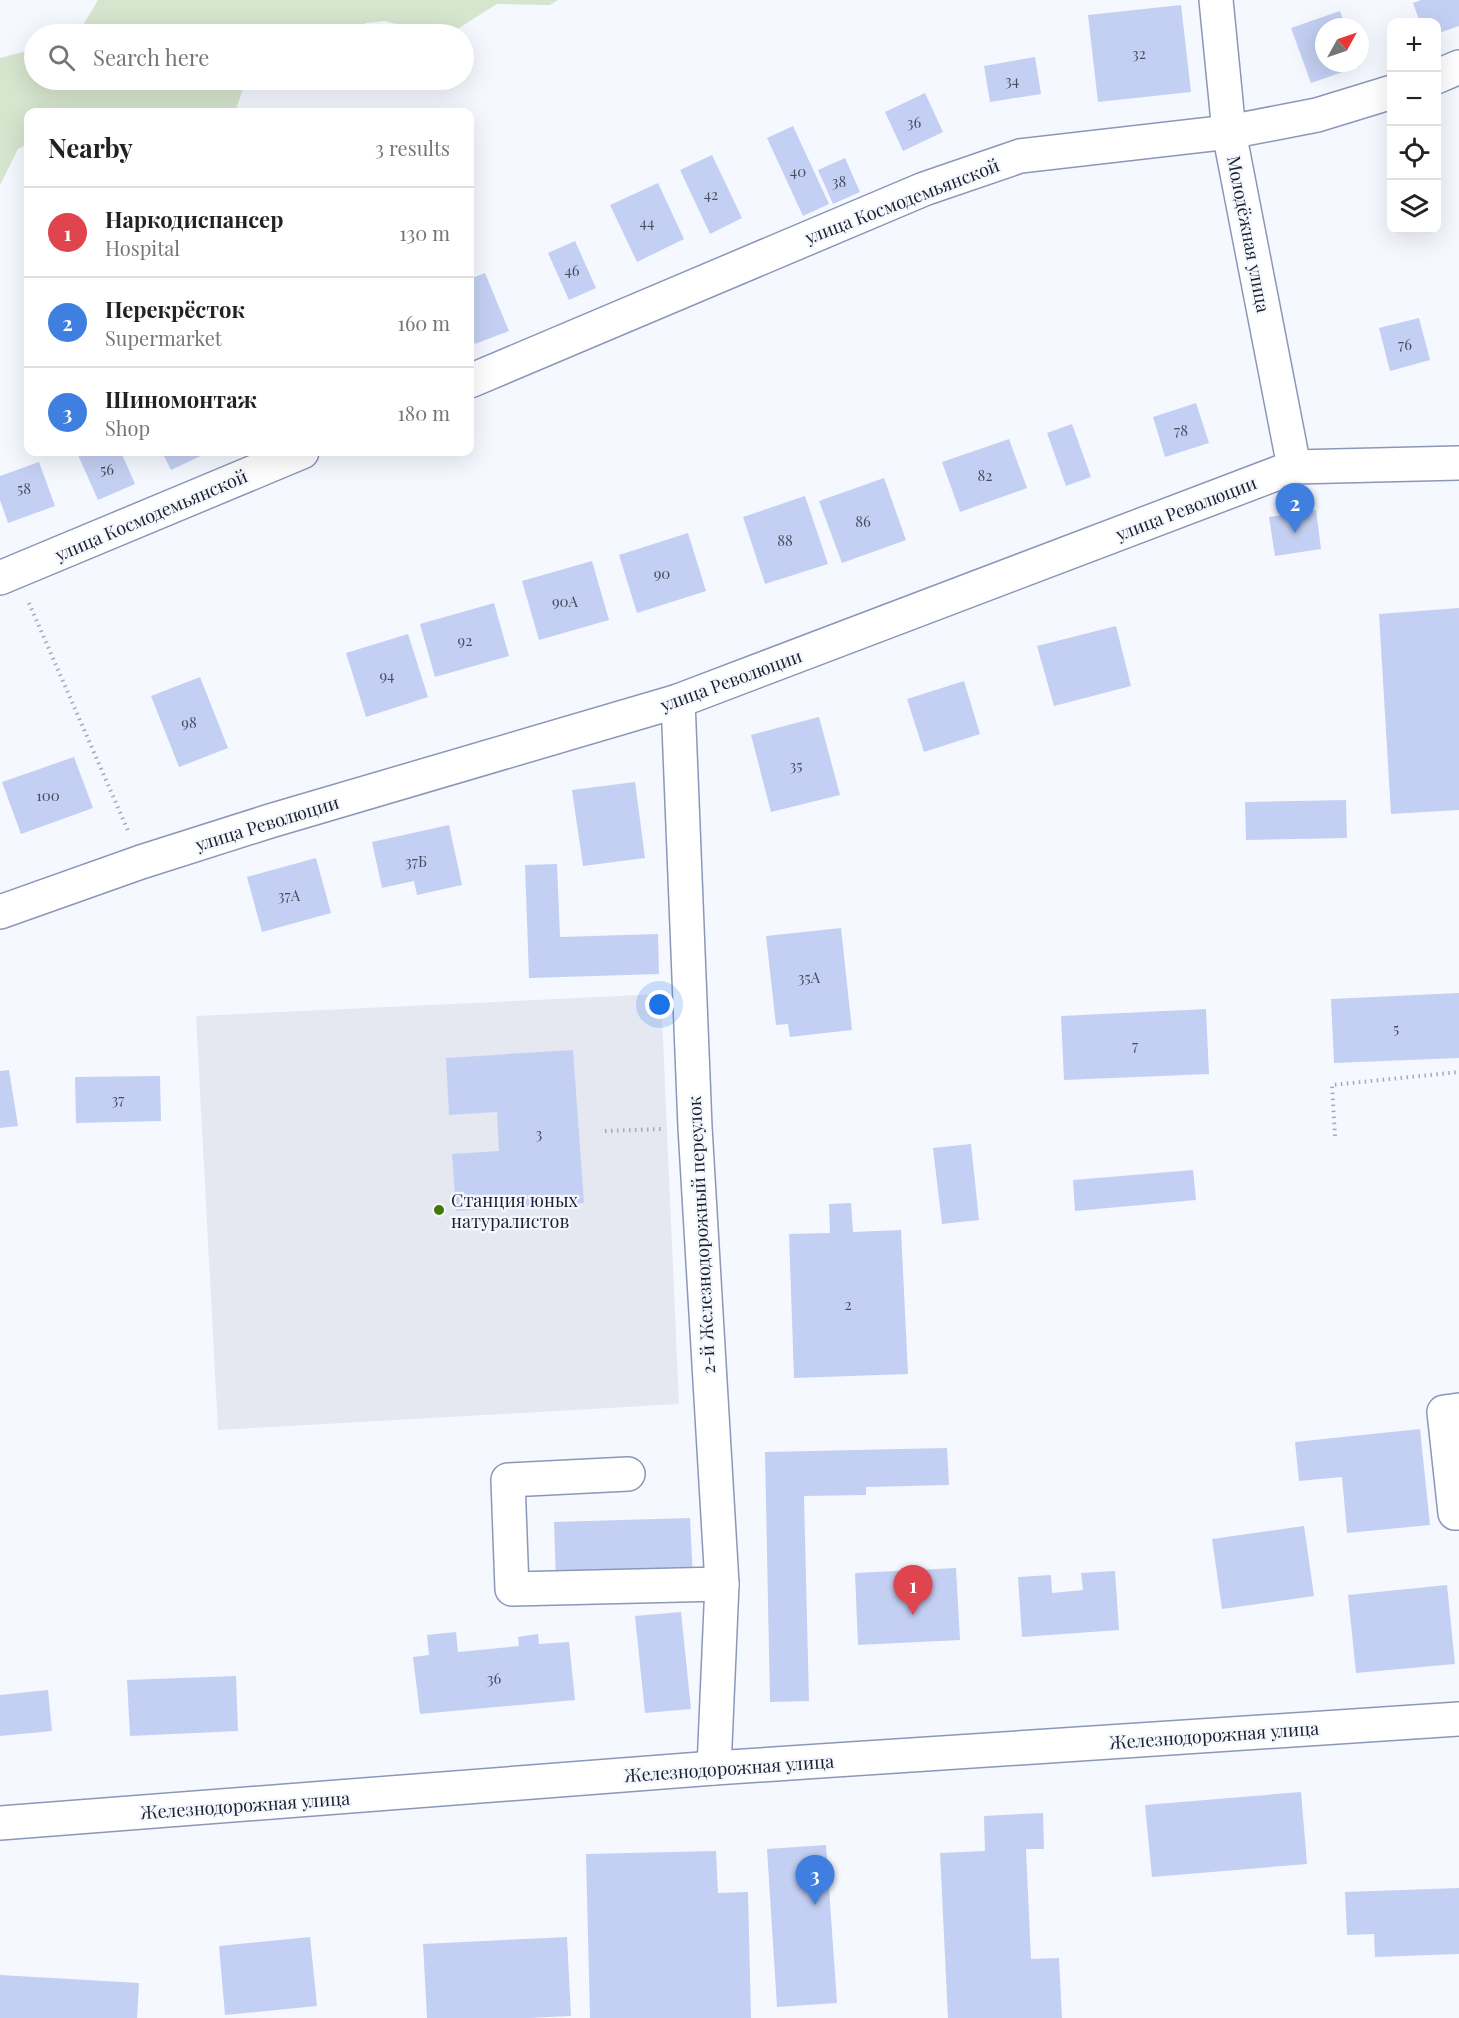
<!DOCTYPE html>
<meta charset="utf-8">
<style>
:root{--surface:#fff;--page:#f6f6f6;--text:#222;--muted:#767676;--line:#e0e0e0;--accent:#db2777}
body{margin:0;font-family:"Playfair Display",serif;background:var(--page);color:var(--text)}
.controls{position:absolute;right:18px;top:18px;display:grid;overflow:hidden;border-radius:12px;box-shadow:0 6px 24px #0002}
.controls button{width:54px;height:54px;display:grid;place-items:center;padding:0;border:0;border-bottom:2px solid var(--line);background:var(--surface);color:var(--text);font:30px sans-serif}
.compass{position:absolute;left:1315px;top:18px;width:54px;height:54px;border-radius:50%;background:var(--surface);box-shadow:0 6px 24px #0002;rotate:50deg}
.you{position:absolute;left:660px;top:1005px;width:21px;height:21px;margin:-15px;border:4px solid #fff;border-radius:50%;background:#1a73e8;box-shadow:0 0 0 9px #1a73e833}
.badge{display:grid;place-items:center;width:39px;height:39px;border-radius:50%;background:var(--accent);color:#fff;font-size:20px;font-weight:700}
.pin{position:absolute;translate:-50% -50px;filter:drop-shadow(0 2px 3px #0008)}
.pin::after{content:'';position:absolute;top:32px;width:21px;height:18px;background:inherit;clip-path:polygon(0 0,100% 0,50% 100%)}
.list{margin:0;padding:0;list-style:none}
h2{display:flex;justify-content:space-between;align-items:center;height:78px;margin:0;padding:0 24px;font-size:26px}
h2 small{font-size:20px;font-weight:400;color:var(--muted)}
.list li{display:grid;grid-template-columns:39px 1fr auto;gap:18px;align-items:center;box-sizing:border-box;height:90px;padding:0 24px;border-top:2px solid var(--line)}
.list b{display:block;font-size:22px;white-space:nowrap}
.list p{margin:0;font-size:20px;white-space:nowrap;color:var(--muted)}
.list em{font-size:20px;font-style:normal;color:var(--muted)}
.icon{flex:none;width:33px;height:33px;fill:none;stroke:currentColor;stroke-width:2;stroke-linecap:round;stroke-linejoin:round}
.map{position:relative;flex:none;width:1459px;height:2018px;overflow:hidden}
.search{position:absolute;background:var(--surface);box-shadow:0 6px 24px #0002;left:24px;top:24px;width:450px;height:66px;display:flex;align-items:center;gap:15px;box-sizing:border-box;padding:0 21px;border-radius:33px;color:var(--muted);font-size:22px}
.panel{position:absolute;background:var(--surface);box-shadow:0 6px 24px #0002;left:24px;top:108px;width:450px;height:348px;border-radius:12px}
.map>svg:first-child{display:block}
.built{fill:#e5e8f1}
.green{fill:#d6e5ce}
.building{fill:#c4d0f3}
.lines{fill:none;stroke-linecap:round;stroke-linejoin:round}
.minor-casing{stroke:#8c97b8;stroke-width:36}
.path{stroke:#a7aab3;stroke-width:4;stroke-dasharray:1.5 4.5;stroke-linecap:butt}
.minor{stroke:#fff;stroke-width:33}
.poi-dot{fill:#427807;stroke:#f5f8ff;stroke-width:2}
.labels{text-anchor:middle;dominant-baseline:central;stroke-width:4.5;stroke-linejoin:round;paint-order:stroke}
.number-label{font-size:15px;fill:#474d5e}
.street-label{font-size:18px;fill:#1d212d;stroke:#f5f8ff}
.poi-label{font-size:18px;fill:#1d212d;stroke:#f5f8ff;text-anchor:start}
</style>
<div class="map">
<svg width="1459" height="2018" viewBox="0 0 1459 2018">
<rect width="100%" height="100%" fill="#f5f8ff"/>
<polygon class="built" points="661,994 679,1404 218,1430 196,1016"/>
<g class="green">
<polygon points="98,0 558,0 550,5 497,4 451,33 433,34 385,21 366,23 344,34 75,34 80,30"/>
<polygon points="23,52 34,52 34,80 246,80 235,112 28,112 28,144 18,149 0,185 0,58"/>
</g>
<g class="building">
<polygon points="1421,0 1459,0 1459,26 1436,34 1436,22 1420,22 1413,3"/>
<polygon points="1181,5 1191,92 1098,102 1088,15"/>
<polygon points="1340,11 1346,27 1324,27 1324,63 1359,63 1360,66 1311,83 1291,28"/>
<polygon points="1035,57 1041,94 990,102 984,66"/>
<polygon points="925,93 943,132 903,151 885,112"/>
<polygon points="793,126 829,204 803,216 767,138"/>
<polygon points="712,155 742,218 710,234 680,170"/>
<polygon points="845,158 860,192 833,204 818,170"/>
<polygon points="658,183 684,239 637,262 610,205"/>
<polygon points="575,241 596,288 569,300 548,253"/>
<polygon points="485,273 509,331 475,344 470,331 470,279"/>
<polygon points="1419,318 1430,360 1390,371 1379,328"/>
<polygon points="1196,403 1209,443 1165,457 1153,417"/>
<polygon points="1072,424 1091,477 1066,486 1047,433"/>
<polygon points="1009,439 1027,488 960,512 942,462"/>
<polygon points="85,452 121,452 135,484 98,500 78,455"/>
<polygon points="162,452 201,452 203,455 171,470"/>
<polygon points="39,462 55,506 8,523 0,500 0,476"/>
<polygon points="884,478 906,540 842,563 819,501"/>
<polygon points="805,496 828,564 765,584 743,517"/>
<polygon points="1316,510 1321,549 1275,556 1269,517"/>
<polygon points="688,533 706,591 637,613 619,555"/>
<polygon points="592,561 609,620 539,640 522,581"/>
<polygon points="494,603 509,656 435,677 420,624"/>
<polygon points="1459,608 1459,810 1391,814 1379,614"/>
<polygon points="1116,626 1131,686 1054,706 1037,646"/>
<polygon points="408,634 428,697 366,717 346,653"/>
<polygon points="200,677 228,748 179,767 151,696"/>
<polygon points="964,681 980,734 924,752 907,699"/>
<polygon points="819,717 840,795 771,812 751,735"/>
<polygon points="74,757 93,808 21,834 2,782"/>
<polygon points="635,782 645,858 583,866 572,790"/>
<polygon points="1346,800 1347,838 1246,840 1245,802"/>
<polygon points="449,825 462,885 417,895 414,881 382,888 372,842"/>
<polygon points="316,858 331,913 262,932 247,877"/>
<polygon points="557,864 560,937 658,934 659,974 529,978 525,865"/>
<polygon points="841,928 852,1030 790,1037 788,1024 776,1025 766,936"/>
<polygon points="1459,993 1459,1058 1334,1063 1331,999"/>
<polygon points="1206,1009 1209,1074 1064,1080 1061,1016"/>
<polygon points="573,1050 584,1203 456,1211 452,1154 499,1151 497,1112 449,1115 446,1058"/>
<polygon points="9,1070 18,1126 0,1128 0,1071"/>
<polygon points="160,1076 161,1121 76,1123 75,1077"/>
<polygon points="971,1144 979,1220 942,1224 933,1148"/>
<polygon points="1193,1170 1196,1200 1075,1211 1073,1180"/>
<polygon points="851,1203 853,1232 901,1230 908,1374 794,1378 789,1234 830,1233 829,1204"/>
<polygon points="1420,1429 1430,1525 1347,1533 1342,1477 1299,1481 1295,1442"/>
<polygon points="947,1448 949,1485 866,1487 866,1495 804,1496 809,1701 770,1702 765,1452"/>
<polygon points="690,1518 693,1578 556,1583 554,1522"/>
<polygon points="1304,1526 1314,1596 1222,1609 1212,1539"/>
<polygon points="956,1568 960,1640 858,1645 855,1573"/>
<polygon points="1115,1571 1119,1630 1022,1637 1018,1577 1051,1575 1052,1593 1083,1590 1081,1573"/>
<polygon points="1447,1585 1455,1664 1356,1673 1348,1595"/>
<polygon points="681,1612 691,1709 645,1713 635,1616"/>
<polygon points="456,1632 458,1652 519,1646 518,1637 538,1634 539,1644 569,1642 575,1700 420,1714 413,1657 429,1655 427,1635"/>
<polygon points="236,1676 238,1731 130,1736 127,1680"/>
<polygon points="48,1690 52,1731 0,1736 0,1695"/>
<polygon points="1301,1792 1307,1864 1152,1877 1145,1805"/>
<polygon points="1043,1813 1044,1849 1026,1849 1031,1959 1059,1958 1062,2018 948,2018 940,1853 985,1851 984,1816"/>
<polygon points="826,1845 837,2003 777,2007 767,1849"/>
<polygon points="716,1851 718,1893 748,1892 751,2018 590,2018 586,1854"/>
<polygon points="1459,1888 1459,1954 1375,1957 1374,1934 1347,1935 1345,1892"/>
<polygon points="310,1937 317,2006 225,2015 219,1946"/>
<polygon points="567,1937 571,2016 529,2018 427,2018 423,1944"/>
<polygon points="0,1975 139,1983 137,2018 0,2018"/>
</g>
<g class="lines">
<g class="minor-casing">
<g id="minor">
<polyline points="1216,0 1229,132 1294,467"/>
<polyline points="1436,77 1459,67"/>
<polyline points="470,381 924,189 1020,156 1229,132 1317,115 1392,92"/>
<polyline points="0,578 302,452"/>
<polyline points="678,701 695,1127 722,1584 714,1768"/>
<polyline points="0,912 141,862 270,821 678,701 1294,467 1459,463"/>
<polyline points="1459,1410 1444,1412 1455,1513 1459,1513"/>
<polyline points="628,1474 508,1480 512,1589 722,1584"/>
<polyline points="0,1823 714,1768 1459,1719"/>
</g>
</g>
<g class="path">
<polyline points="29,603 129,833"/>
<polyline points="605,1131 662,1129"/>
<polyline points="1335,1136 1332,1085 1459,1072"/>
</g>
<use href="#minor" class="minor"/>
</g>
<circle class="poi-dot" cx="439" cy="1210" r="6"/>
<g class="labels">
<g class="number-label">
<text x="1139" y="53">32</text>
<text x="1012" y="80">34</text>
<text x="914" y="122">36</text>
<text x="798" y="171">40</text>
<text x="839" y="181">38</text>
<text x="711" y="194">42</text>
<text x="647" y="222">44</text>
<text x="572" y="270">46</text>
<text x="1405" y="344">76</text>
<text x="1181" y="430">78</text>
<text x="107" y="469">56</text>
<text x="985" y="475">82</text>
<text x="24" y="488">58</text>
<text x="863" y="521">86</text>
<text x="785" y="540">88</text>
<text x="662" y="573">90</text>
<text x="565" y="601">90А</text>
<text x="465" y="640">92</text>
<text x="387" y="675">94</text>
<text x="189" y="722">98</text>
<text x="796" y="765">35</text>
<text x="48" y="795">100</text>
<text x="416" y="861">37Б</text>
<text x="289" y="895">37А</text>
<text x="809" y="977">35А</text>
<text x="1396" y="1028">5</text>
<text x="1135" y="1045">7</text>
<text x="118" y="1099">37</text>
<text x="539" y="1133">3</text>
<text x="848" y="1304">2</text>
<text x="494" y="1678">36</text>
</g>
<g class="street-label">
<text transform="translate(902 201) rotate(-21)">улица Космодемьянской</text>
<text transform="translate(1249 234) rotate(79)">Молодёжная улица</text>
<text transform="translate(1186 508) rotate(-21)">улица Революции</text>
<text transform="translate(151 515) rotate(-23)">улица Космодемьянской</text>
<text transform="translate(731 680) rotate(-20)">улица Революции</text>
<text transform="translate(267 823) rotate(-17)">улица Революции</text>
<text transform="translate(701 1235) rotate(-93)">2-й Железнодорожный переулок</text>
<text transform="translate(1214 1735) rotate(-4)">Железнодорожная улица</text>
<text transform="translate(729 1768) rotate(-4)">Железнодорожная улица</text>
<text transform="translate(245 1805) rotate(-4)">Железнодорожная улица</text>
</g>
<g class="poi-label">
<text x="451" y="1200">Станция юных<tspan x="451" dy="21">натуралистов</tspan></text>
</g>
</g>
</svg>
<div class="controls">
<button>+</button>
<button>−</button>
<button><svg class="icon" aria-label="locate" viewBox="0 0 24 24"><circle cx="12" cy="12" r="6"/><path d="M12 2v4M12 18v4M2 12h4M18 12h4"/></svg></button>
<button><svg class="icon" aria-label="layers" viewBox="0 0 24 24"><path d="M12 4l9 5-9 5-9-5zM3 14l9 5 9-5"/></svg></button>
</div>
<svg class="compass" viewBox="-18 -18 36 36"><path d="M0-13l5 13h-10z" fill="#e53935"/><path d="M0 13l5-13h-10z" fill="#767676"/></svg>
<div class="you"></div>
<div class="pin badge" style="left:913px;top:1615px;background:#e0444e">1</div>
<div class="pin badge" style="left:1295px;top:533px;background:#3f7fe0">2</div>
<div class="pin badge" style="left:815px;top:1905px;background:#3f7fe0">3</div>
<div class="search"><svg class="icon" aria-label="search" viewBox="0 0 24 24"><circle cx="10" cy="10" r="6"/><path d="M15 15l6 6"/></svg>Search here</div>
<section class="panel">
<h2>Nearby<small>3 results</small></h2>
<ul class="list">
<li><span class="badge" style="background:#e0444e">1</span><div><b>Наркодиспансер</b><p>Hospital</p></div><em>130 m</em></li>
<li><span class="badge" style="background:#3f7fe0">2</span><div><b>Перекрёсток</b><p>Supermarket</p></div><em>160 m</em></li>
<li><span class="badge" style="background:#3f7fe0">3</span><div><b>Шиномонтаж</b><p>Shop</p></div><em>180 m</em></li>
</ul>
</section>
</div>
